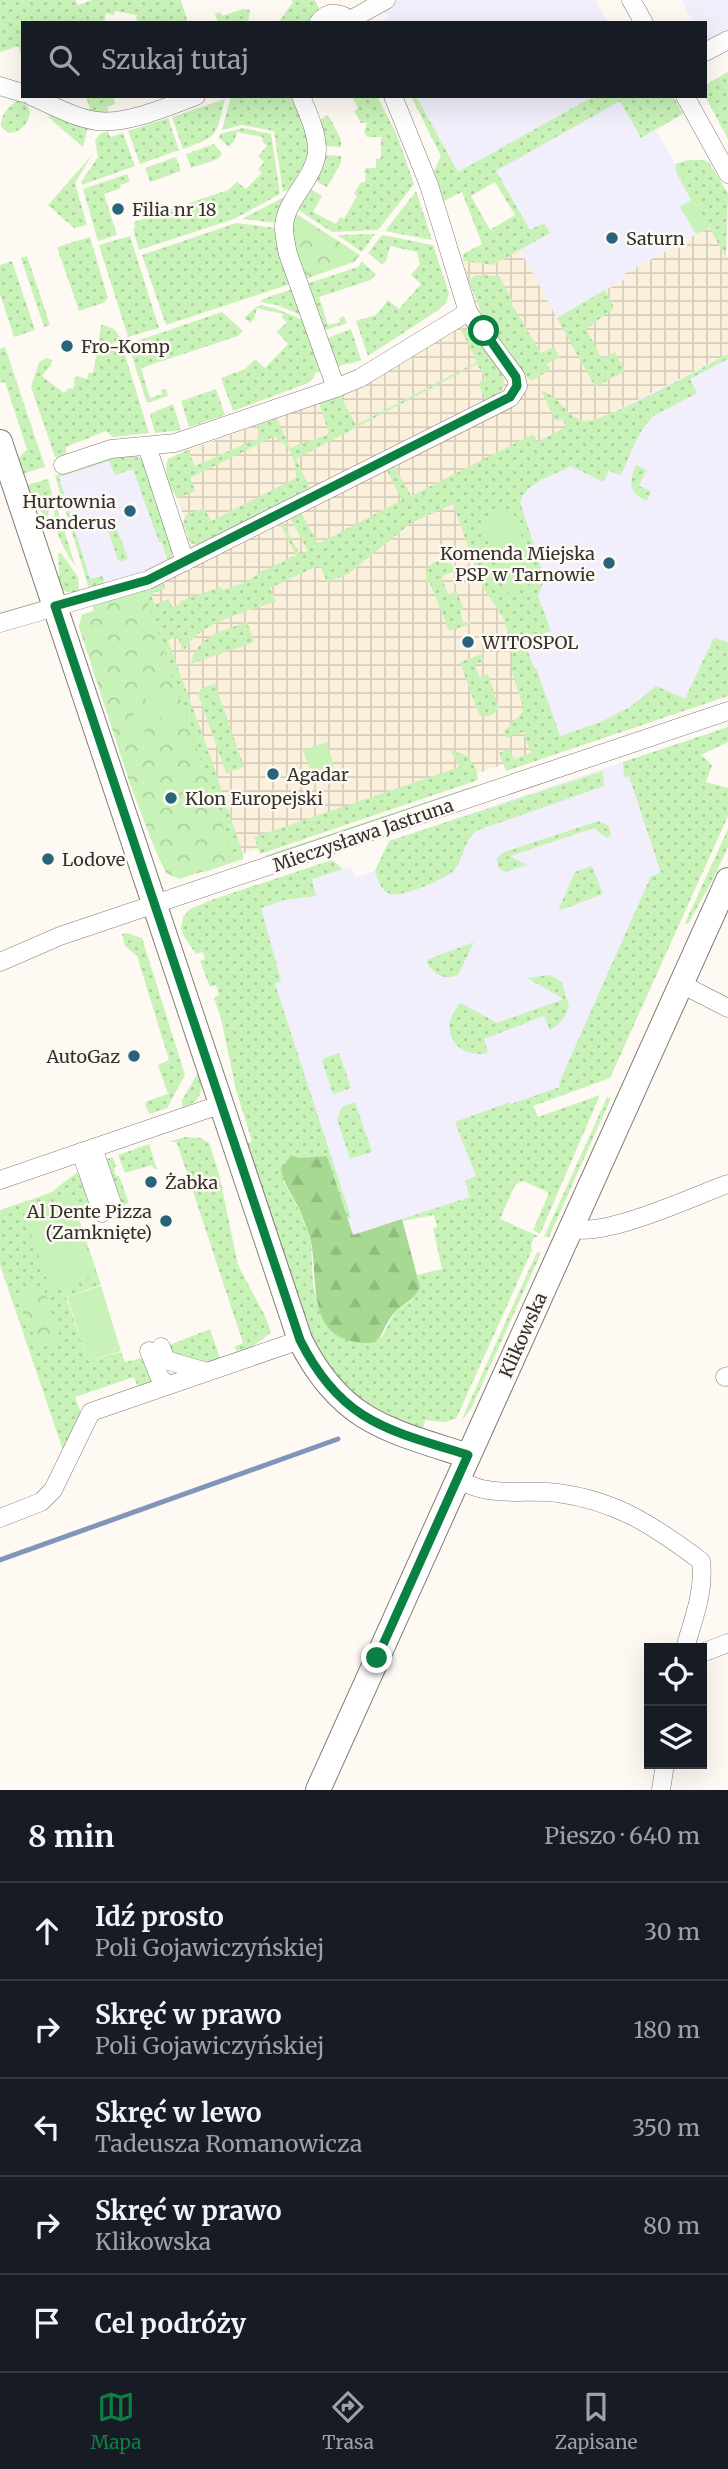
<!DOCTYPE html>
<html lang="pl">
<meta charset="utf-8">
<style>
:root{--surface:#171b24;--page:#20242c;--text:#f1f3f6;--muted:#9ea1a6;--line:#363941;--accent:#0b8043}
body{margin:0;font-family:Merriweather,serif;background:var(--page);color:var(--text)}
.controls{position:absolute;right:21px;bottom:21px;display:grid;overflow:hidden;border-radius:0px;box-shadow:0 7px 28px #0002}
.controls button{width:63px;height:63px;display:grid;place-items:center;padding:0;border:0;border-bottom:2px solid var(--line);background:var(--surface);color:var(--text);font:35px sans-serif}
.stop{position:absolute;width:21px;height:21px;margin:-16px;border:5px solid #0b8043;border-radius:50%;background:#fff}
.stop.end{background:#0b8043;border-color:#fff;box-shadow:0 2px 7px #0008}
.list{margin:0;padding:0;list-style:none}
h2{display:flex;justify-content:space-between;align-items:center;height:91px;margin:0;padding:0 28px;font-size:30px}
h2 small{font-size:23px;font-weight:400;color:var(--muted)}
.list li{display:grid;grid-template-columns:46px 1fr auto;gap:21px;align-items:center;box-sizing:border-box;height:98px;padding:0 28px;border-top:2px solid var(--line)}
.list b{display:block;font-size:26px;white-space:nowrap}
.list p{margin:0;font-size:23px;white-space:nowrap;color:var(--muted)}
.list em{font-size:23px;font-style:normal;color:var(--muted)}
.icon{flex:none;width:38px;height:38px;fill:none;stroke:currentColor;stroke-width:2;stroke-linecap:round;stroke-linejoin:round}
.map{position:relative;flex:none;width:728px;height:1790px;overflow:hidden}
.search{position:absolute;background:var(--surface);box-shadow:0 7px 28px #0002;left:21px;right:21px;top:21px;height:77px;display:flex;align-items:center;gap:18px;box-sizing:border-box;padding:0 24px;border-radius:0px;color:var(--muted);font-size:26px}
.sheet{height:581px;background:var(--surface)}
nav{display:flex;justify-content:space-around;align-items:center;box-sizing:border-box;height:98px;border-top:2px solid var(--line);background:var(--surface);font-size:19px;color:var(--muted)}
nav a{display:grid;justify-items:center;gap:4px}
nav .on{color:var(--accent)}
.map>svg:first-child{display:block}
.commercial{fill:#f1effc}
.industrial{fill:url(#industrial-grid)}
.grass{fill:url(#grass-dots);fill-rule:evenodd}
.forest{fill:url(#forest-firs)}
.park{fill:url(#park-crowns)}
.garden{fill:#c8f2b7}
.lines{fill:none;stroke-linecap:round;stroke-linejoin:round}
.stream{stroke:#8195bc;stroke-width:5}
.street-casing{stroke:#807c76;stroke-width:19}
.secondary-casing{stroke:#807c76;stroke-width:26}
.street{stroke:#fff;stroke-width:18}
.secondary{stroke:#fff;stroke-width:24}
.route{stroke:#0b8043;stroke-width:9}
.poi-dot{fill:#26647a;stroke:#fefaf3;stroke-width:2.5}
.labels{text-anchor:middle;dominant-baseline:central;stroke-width:5;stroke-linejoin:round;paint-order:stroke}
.poi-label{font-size:18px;fill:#33322f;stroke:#fefaf3;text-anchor:start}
.street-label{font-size:18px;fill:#33322f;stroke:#fefaf3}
</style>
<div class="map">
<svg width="728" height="1790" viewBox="0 0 728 1790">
<defs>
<pattern id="industrial-grid" width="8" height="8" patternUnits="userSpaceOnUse" patternTransform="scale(1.75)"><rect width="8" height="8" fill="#fbf0db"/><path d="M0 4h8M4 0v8" fill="none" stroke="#d8cebc"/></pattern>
<pattern id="grass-dots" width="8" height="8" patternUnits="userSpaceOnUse" patternTransform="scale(1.75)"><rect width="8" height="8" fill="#c8f2b7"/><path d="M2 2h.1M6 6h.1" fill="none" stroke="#acd09e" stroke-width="1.8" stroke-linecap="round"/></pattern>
<pattern id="forest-firs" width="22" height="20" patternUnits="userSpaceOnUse" patternTransform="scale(1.75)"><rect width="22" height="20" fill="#a8d993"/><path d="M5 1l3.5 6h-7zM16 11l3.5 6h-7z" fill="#91bb7f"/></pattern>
<pattern id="park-crowns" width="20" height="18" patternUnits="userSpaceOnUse" patternTransform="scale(1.75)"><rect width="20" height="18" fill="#c8f2b7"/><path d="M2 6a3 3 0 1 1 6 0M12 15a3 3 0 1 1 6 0" fill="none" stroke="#acd09e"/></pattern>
</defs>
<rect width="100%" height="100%" fill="#fefaf3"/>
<g class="commercial">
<polygon points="395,0 595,0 608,23 378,23 389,17 380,9"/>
<polygon points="681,0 728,0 728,30 706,42 705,23 694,23"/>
<polygon points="416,96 594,96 458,172"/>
<polygon points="620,100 640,138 656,130 710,227 625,273 627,278 557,318 520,250 550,233 530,231 496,171"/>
<polygon points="728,354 728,643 716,638 688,702 552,748 464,488"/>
<polygon points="136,456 171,559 147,572 89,589 55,476 108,458"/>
<polygon points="646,760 673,847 561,1095 469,1129 493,1190 353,1236 243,893 335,863 343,869 351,866 356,878 375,871 389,841 623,762 622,767"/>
</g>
<polygon class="industrial" points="710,227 726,257 728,257 728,354 464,488 552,748 233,857 144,591 185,572 192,566 194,555 183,524 184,517 166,471 168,459 188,450 319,403 365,385 452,330 469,324 476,310 475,304 463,261 493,265 520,250 557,318 627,278 624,274"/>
<g class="grass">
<polygon points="0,0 76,0 78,5 92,0 181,0 188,23 144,23 136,20 137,15 115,11 114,15 106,13 104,23 23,23 23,61 18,46 0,52"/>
<polygon points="291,0 315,0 320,10 310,23 278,23 293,2"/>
<polygon points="243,9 250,10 248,23 218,23 215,14 220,12 222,16"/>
<polygon points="728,72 728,139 705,96 705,85"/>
<polygon points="86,96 113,96 115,104 107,107 110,117 91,113"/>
<path d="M231 96H291C303 126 318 146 298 176 294 183 291 189 283 192L274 131 242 125 222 130Z"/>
<polygon points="352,96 377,96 397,135 414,184 378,230 332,232 297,209 309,188 322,196 313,212 336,224 340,217 344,219 357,196 354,194 361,182 365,182 366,174 364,172 366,168 376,168 376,159 381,158 381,137 367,137 364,132 367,123 361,123 354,111 358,108"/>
<path d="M411 96H416L458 172 594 96H673L683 114 641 138 620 101 496 171 530 230 544 223 550 233 493 265 463 261V254L482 244 462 192 444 201 434 171 441 156ZM495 182 515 215 490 230 471 196Z"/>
<path d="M225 99C216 135 220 136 183 149L172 117Z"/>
<path d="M18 101C41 106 26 134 8 133L1 126C0 116 9 105 18 101Z"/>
<polygon points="51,114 88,127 83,147 48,117"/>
<polygon points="328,115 341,139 341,147 326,146 318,121"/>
<polygon points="168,118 179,150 140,164 128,131"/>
<polygon points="243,128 271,134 280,194 234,219 139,250 133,229 135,228 134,222 228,190 237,182 246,189 262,173 258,169 264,162 258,156 267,146 262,141 263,137 237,132 234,141 229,147 219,138 220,134"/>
<polygon points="108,131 110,137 123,133 135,166 82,185 81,182 98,157 95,140 101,133"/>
<polygon points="214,144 222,154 218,159 191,168 186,154"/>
<polygon points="92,155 75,183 87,225 74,228 48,205"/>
<polygon points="325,155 341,156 341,163 327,187 314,180"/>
<polygon points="176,157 181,171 150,182 145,168"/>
<polygon points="688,160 704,160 709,163 728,193 726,258 675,164"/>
<polygon points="127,174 130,182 120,185 121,188 104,194 117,235 98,241 83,189"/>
<polygon points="416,191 432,240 385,231"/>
<polygon points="286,196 277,223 242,219"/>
<polygon points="236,223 277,228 290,284 166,325 142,255"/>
<polygon points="375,234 362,252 337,235"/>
<polygon points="382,235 433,245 449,293 447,301 440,309 368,356 356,321 376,315 388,300 399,309 421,284 411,275 420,264 417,252 390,246 386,261 382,265 368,253"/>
<polygon points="130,236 159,328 128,337 99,245"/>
<polygon points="90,237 108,298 103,303 79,311 57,247"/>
<polygon points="27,256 50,325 44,327 21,258"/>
<polygon points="12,261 35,330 14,337 0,294 0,265"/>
<polygon points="362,262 376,274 371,280 319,297 328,325 340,322 339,318 344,316 347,323 323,331 306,284 358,267"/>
<polygon points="476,275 499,276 513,301 511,303 541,353 554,347 560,357 547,364 550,370 531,381 523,373 485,322 470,283 471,279"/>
<polygon points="292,289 301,315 277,305 260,302 263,299"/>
<polygon points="605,290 614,308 586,329 602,359 615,352 625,371 595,387 557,318"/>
<polygon points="261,305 277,309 303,320 320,372 315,373 314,378 308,383 233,411 221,378 245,369 255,359 265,368 288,344 277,332 287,322 282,318 283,314 257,308 254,319 250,323 244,318 256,307"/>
<polygon points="222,312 243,331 238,336 141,368 150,398 162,394 161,390 166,389 168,396 147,403 128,344"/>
<path d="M101 325C113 327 117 329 121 341L101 347 98 346Z"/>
<path d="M460 328C476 332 506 369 504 386L498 394 486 400 478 384 486 379 477 364 296 459 310 488 200 546 191 543 183 524 186 515 204 508 211 521 296 478C295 468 295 457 288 448 284 443 279 442 275 436L190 478 195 491 178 498C169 489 163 471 168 459L188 450 195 466 259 438 258 425 277 418 290 448 329 434 319 403 340 395 356 425 477 362Z"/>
<path d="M351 329 361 360C351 365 344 363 335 368L325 339Z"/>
<polygon points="122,345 149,433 113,437 106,431 66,447 66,454 55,457 31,387 39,362 47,358 52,360 51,365 42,376 64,393 69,388 73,389 75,380 73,380 76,376 87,379 89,372 93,373 97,353"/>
<polygon points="5,347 45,467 22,474 17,460 27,449 5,382 0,383 0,349"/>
<path d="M728 354V359L690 379 697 393 652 417C637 433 630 455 621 475L609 471 603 482 571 466C554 475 525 483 520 502L542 571 544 580 538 596 551 631 524 641 534 668H536L560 736 601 722 630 707 656 686 685 699 714 637 728 643V696L506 771 499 753 510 749 514 759 531 753 523 732 506 738 504 731 522 713 523 707 512 672V648L503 617 482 586 453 504 411 523 348 574 327 582 320 565 270 588 276 601C248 612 195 623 184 652L177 636 168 641 211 758 243 854V859L205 872 79 627 82 615 94 611 93 606 163 583 166 588 151 594 155 604 169 599 172 607 180 604V601L221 587 223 590 246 582 257 575 249 559 257 574 296 555 280 524 282 522 300 555 308 551 290 518 301 512 318 544 402 500 386 469 394 465 411 496 533 434 537 442 566 427 562 419 556 421 541 391C559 394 567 419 585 421 606 422 703 367 728 354Z"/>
<polygon points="216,389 225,415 189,427 181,401"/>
<polygon points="173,404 181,430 155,433 150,414"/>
<polygon points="136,456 142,459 171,545 172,557 168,561 161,541 159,542 133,469 115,475 109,461 59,477 68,507 65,509 55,476 108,458"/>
<path d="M636 465 646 470 639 486 651 491 647 501C628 493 629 482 636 465Z"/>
<polygon points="48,479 52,493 48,516 46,517 32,502 26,485"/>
<path d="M55 501 75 565C61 547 51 524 55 501Z"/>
<polygon points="69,511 90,579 102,576 104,580 102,585 89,589 66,512"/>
<polygon points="108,518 114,521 128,559 121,562 118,560 105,521"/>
<polygon points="61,553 78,577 79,592 66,592 60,587 58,554"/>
<path d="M436 561H444L452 565 455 571 441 576 448 594 457 592 464 609 460 610 463 623 469 621 471 624 449 631 430 583H427C424 574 427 567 436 561Z"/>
<path d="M247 622 254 642 191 664C196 636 223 631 247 622Z"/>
<path d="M482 654 484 661 475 664 479 677 488 674 499 708C494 715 487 719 479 715L460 662Z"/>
<polygon points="215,684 244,767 226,773 198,694 202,688"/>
<polygon points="728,727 728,742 701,755 712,765 706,782 728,788 728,816 610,1078 533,1106 538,1117 600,1095 540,1234 533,1230 549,1193 523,1181 515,1185 500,1219 538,1236 534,1238 531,1245 532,1250 456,1419 444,1422 425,1420 423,1429 374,1411 346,1388 314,1346 247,1144 252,1141 236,1090 221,1018 214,998 219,995 216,985 210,987 200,961 205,959 203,952 196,954 185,938 181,928 183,917 190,909 214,899 332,860 343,869 312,879 316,896 284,900 261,908 281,981 275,984 351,1218 347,1219 327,1156 298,1158 283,1181 300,1212 311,1242 313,1284 318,1305 329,1327 382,1337 395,1312 412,1300 420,1287 417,1275 442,1269 433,1228 437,1227 434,1215 403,1221 402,1219 470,1197 465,1181 476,1176 455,1122 510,1102 511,1104 560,1087 559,1083 651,876 661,873 629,776 624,777 623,762"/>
<polygon points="450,750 468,756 476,769 478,780 260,854 254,837 460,767"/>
<path d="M603 771 604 786 476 831C462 844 465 856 455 869 448 879 400 898 390 894 380 890 378 879 375 871L389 841Z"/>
<polygon points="477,785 476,788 268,857 264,856"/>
<polygon points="598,821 609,826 611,835 607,838 594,828 510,856 527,865 504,872 498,867 497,858 504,852"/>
<polygon points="728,829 728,847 712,881 688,924 685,923"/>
<polygon points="592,866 603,894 558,911 575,872"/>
<polygon points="127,933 142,938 185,1075 167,1108 149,1114 145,1104 147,1101 168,1094 158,1065 169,1060 137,956 125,946 122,934"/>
<path d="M474 942 458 975C444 980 436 976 427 963V960Z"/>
<path d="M550 975 562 982 569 1007C565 1018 560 1025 550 1030L544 1016 484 1039 488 1053C455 1060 436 1027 461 1003L497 1023 564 999 527 978Z"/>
<polygon points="339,1053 351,1088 333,1094 322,1061 324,1058"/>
<path d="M199 1071C205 1089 201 1102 182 1108V1100Z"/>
<polygon points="607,1097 611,1098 549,1237 544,1237"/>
<polygon points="355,1102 372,1152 350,1159 337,1119 342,1107"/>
<path d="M185 1137 201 1138 209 1143 219 1174 238 1265 265 1316 271 1332C260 1342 252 1348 237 1351L234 1347 243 1343 178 1146 176 1142H168Z"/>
<polygon points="149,1144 157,1169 154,1169 152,1165 125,1173 118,1155"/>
<polygon points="113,1157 116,1167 114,1168 116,1176 119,1176 129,1203 121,1206 107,1168 107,1159"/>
<polygon points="79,1171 95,1213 79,1219 101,1285 66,1297 88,1361 121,1352 125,1362 142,1358 152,1381 150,1386 139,1390 134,1377 75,1397 82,1417 64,1453 0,1265 0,1210 50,1193"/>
<polygon points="537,1252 541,1253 471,1409 461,1421"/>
<polygon points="210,1329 220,1358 204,1364 171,1353 167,1346"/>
</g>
<path class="forest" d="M291 1155 298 1158 327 1156 353 1235 402 1219 420 1287C414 1302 400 1304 391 1317 378 1337 382 1348 351 1341 305 1331 319 1270 310 1238 307 1230 304 1221 301 1213 294 1197 284 1186 281 1169Z"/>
<g class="park">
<path d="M295 213 360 255 354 262 305 279C298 257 288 236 295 213Z"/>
<polygon points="144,591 233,857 242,855 243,859 179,879 166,873 154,847 130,784 79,627 82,615 94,611 93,606"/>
<polygon points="43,1286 61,1341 39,1348 20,1293"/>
</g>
<g class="garden">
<polygon points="675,164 710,227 696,234 680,207 691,200 677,174"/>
<polygon points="512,509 537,582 506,593 481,519"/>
<path d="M144 696 161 698C175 712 183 736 162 747L157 733C163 728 163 722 160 715L150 712Z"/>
<polygon points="124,698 142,706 145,714 141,718 141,727 147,734 152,734 155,743 143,760 144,740 134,728 134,714"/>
<polygon points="327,742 334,766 332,770 312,777 303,750"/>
<polygon points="68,1196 96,1275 51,1291 23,1211"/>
<polygon points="101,1286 121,1351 88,1361 67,1297"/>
</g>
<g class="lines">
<polyline class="stream" points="0,1560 338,1439"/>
<g class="street-casing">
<g id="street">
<polyline points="631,0 644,23"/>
<polyline points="350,20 386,0"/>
<path d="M318 23C328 10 342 11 352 23"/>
<polyline points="705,52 728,40"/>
<polyline points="0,86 23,93"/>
<path d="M31 96C52 105 75 118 97 121 126 125 169 106 196 96"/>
<path d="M301 96C307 112 317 131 317 150 316 178 286 198 284 226 284 235 286 245 288 254L336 388"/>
<polyline points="685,96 728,174"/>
<polyline points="147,446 185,562"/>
<polyline points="63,465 111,449 175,443 336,388 360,378 468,312 429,185 393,96"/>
<polyline points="0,623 148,580 510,398 518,386 516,377 468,312"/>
<polyline points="0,962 60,936 728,711"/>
<polyline points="681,984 728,1008"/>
<polyline points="93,1148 114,1209"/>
<polyline points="81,1152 102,1213"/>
<polyline points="0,1180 222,1104"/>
<path d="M571 1229C610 1236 689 1198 728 1184"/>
<polyline points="161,1347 166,1360 207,1372"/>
<polyline points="149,1351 160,1378 169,1385"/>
<polyline points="725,1377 728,1376"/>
<path d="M458 1480C467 1484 478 1489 488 1490 511 1494 535 1490 558 1493 617 1501 654 1526 701 1561 705 1591 693 1620 685 1648"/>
<polyline points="0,1518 41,1502 53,1490 91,1412 300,1340"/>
<polyline points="702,1653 728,1643"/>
<polyline points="661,1790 665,1764"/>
</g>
</g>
<g class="secondary-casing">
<g id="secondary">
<path d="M0 442 300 1340C341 1422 388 1430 468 1456"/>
<polyline points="318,1790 728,880"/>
</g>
</g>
<use href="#street" class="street"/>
<use href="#secondary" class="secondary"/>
</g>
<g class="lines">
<path class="route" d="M377 1658 468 1455C388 1430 341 1422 300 1340L55 606 148 580 510 397 517 386 516 377 484 331"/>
</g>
<g class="poi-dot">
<circle cx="118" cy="209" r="7"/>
<circle cx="612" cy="238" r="7"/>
<circle cx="67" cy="346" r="7"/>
<circle cx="130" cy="511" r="7"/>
<circle cx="609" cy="563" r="7"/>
<circle cx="468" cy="642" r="7"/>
<circle cx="273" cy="774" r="7"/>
<circle cx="171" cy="798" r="7"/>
<circle cx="48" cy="859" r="7"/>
<circle cx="134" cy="1056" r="7"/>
<circle cx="151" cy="1182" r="7"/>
<circle cx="166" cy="1221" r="7"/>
</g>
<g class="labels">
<g class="poi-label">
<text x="132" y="209">Filia nr 18</text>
<text x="626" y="238">Saturn</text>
<text x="81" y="346">Fro-Komp</text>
<text x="116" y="501" text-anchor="end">Hurtownia<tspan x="116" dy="21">Sanderus</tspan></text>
<text x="595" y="553" text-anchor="end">Komenda Miejska<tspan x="595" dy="21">PSP w Tarnowie</tspan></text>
<text x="482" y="642">WITOSPOL</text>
<text x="287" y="774">Agadar</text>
<text x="185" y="798">Klon Europejski</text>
<text x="62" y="859">Lodove</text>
<text x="120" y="1056" text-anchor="end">AutoGaz</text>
<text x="165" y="1182">Żabka</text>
<text x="152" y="1211" text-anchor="end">Al Dente Pizza<tspan x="152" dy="21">(Zamknięte)</tspan></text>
</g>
<g class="street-label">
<text transform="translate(363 835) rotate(-19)">Mieczysława Jastruna</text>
<text transform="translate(523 1335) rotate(-66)">Klikowska</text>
</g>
</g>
</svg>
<div class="controls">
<button><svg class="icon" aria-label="locate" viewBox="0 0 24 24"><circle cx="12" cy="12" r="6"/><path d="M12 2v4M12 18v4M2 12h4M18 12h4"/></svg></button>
<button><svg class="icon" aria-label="layers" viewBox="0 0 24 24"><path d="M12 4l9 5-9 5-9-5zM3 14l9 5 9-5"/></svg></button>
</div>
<div class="stop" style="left:484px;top:331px"></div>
<div class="stop end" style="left:377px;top:1658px"></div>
<div class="search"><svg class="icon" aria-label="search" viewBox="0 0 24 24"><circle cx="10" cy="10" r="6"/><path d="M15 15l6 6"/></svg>Szukaj tutaj</div>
</div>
<section class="sheet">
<h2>8 min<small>Pieszo · 640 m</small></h2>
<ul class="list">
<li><svg class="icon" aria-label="ahead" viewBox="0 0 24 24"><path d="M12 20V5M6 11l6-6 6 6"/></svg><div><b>Idź prosto</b><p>Poli Gojawiczyńskiej</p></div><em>30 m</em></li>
<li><svg class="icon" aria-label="right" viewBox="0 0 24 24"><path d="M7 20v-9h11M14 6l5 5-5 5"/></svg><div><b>Skręć w prawo</b><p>Poli Gojawiczyńskiej</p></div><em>180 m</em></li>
<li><svg class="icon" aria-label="left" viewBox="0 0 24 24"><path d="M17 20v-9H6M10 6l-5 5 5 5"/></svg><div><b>Skręć w lewo</b><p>Tadeusza Romanowicza</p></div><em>350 m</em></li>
<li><svg class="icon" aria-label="right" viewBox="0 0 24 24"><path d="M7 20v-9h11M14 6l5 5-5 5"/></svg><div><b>Skręć w prawo</b><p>Klikowska</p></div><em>80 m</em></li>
<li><svg class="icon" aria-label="arrive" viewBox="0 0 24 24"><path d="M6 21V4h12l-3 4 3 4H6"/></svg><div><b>Cel podróży</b></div></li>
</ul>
</section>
<nav>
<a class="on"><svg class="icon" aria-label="map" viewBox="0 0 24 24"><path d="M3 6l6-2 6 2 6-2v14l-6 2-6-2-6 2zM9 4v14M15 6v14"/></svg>Mapa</a>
<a><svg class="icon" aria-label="directions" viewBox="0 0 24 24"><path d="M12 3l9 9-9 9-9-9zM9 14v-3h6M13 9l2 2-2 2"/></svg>Trasa</a>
<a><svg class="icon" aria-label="saved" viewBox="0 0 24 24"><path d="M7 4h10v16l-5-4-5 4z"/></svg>Zapisane</a>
</nav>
